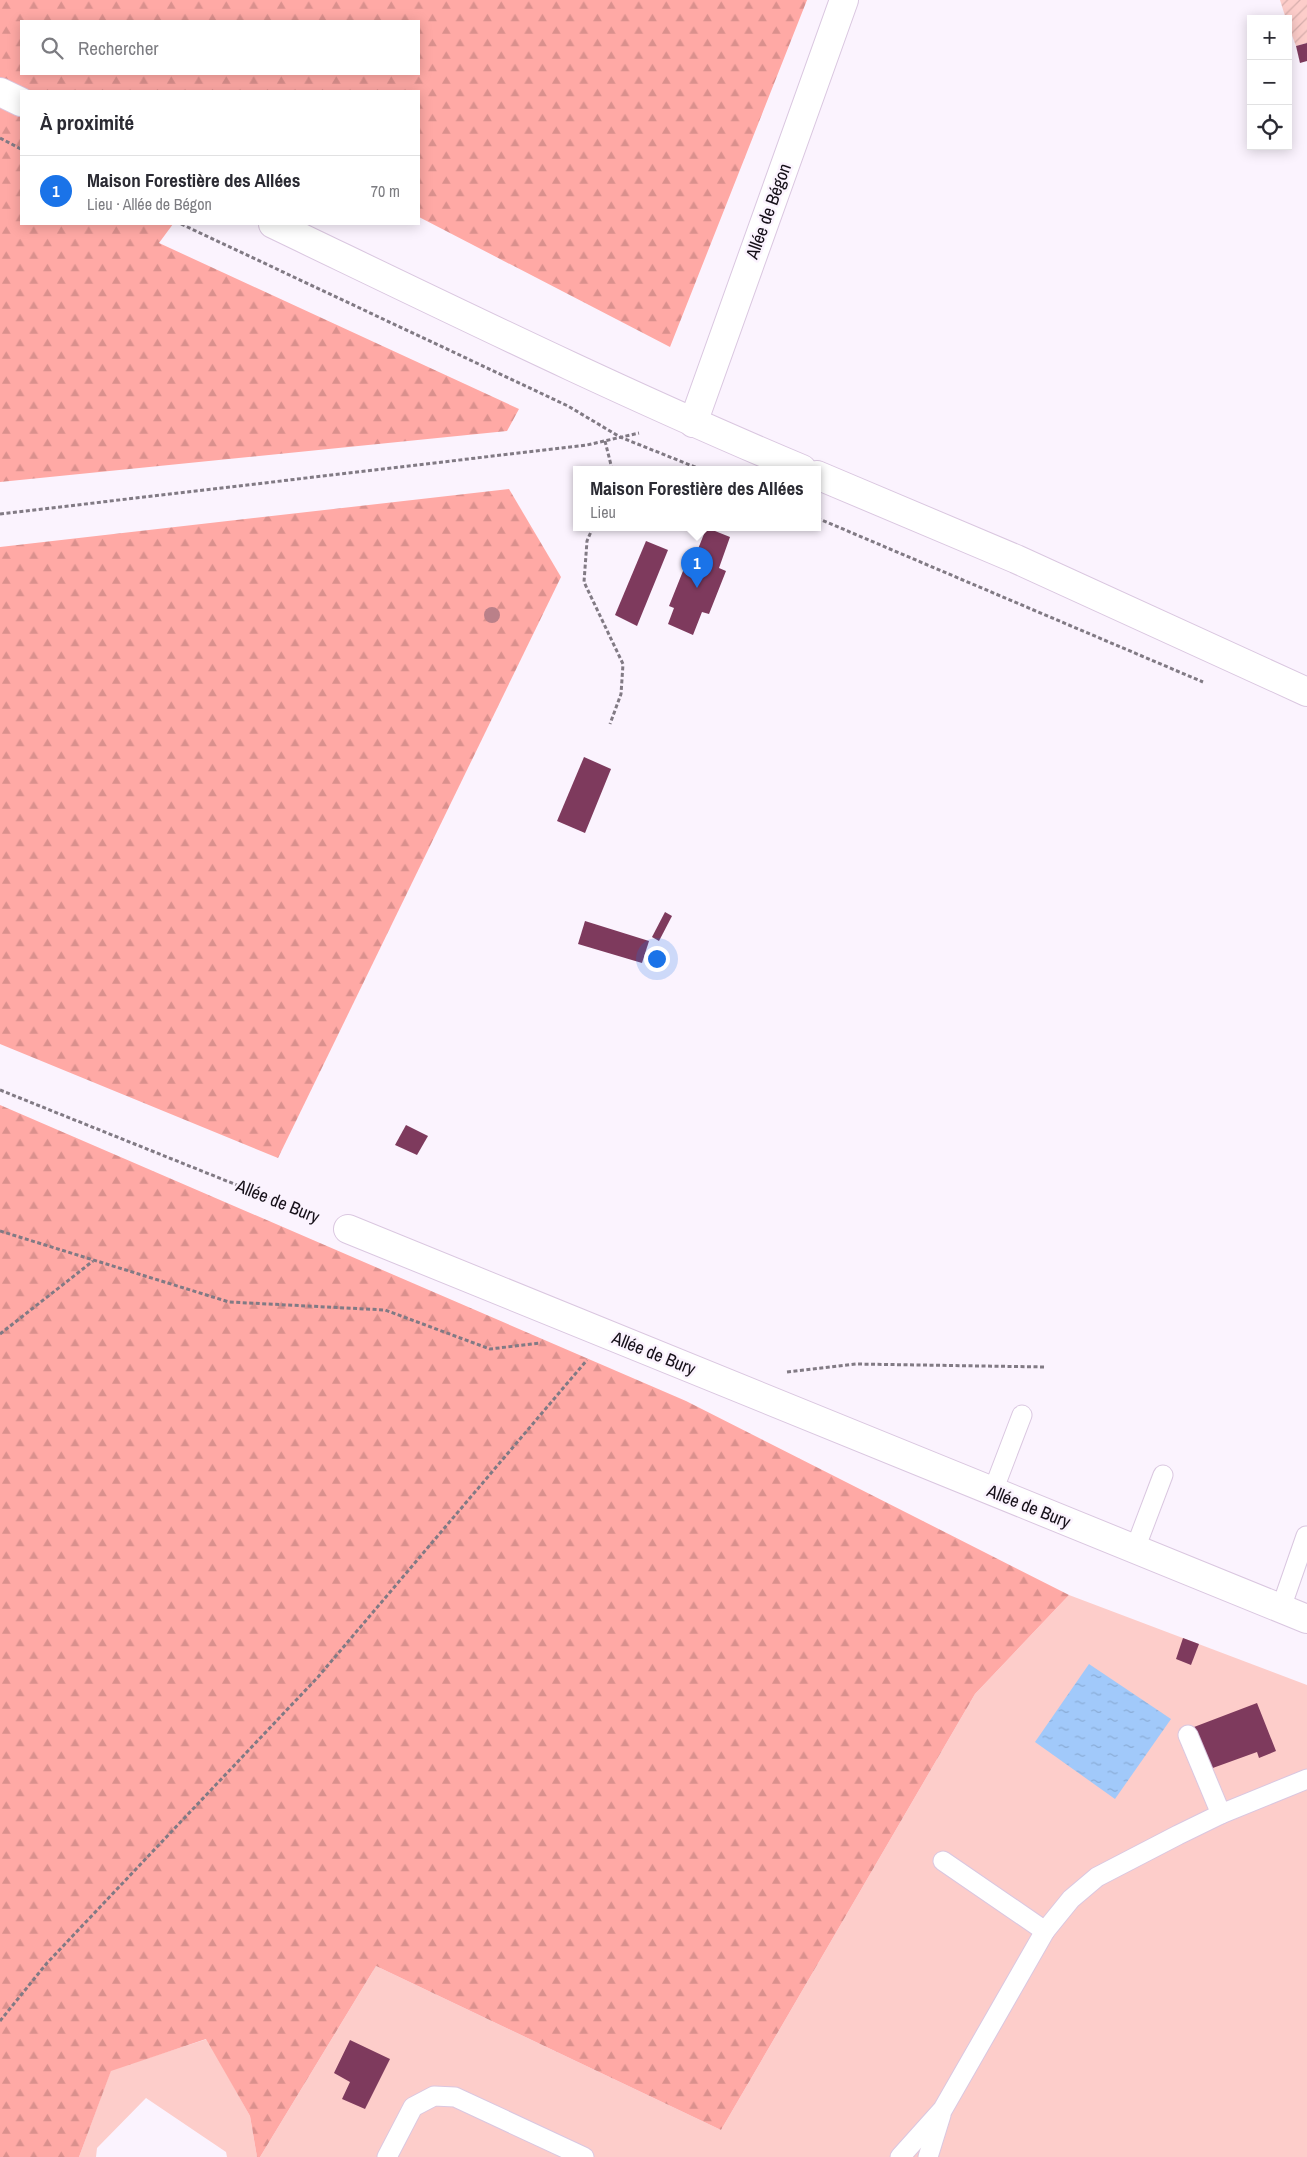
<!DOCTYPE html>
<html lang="fr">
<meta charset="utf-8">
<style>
:root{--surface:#fff;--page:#f2f2f3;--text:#2b2b33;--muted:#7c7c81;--line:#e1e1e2;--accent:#1a73e8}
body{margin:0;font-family:"Archivo Narrow",sans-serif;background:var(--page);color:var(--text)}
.controls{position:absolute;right:15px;top:15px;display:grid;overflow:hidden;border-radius:0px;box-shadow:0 2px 12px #0003}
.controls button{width:45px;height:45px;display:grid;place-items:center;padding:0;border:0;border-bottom:1px solid var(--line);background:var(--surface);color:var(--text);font:25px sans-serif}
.you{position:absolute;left:656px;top:958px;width:18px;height:18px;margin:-12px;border:4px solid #fff;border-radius:50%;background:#1a73e8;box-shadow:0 0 0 8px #1a73e833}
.badge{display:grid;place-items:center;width:32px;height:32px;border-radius:50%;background:var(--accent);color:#fff;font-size:16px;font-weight:700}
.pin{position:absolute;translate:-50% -41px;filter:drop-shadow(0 1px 2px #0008)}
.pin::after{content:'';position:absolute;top:26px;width:18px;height:15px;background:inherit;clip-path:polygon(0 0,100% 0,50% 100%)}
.popup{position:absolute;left:573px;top:466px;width:248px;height:65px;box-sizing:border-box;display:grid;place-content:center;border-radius:0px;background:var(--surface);filter:drop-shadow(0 1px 4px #0005);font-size:16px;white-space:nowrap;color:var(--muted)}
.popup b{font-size:19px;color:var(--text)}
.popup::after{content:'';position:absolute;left:50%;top:100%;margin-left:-10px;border:10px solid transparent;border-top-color:var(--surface)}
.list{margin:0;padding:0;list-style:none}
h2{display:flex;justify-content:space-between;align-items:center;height:65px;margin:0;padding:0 20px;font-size:21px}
h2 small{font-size:16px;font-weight:400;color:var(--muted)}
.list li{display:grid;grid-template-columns:32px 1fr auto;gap:15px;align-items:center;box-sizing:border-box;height:70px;padding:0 20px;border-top:1px solid var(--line)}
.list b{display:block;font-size:19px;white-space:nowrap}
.list p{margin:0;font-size:16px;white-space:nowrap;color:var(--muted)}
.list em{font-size:16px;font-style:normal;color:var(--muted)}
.icon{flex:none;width:28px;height:28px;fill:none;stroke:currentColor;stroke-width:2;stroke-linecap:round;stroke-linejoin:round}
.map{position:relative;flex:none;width:1307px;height:2157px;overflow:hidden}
.search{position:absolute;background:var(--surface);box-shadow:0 2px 12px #0003;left:20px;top:20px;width:400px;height:55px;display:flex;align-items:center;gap:12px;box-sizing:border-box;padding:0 18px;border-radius:0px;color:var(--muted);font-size:19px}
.panel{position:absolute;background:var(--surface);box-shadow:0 2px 12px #0003;left:20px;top:90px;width:400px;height:135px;border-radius:0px}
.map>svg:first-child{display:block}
.grass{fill:#fdcdca}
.forest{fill:url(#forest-firs);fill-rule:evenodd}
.garden{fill:url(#garden-furrows)}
.water{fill:url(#water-ripples)}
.building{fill:#7e3a5d}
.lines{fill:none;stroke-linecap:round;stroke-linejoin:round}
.service-casing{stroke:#dac7e0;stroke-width:21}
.minor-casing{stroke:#dac7e0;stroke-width:30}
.primary-casing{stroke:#dac7e0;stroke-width:30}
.path{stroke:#817a84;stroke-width:3;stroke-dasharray:4 2.5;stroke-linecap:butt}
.service{stroke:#fff;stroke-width:19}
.minor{stroke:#fff;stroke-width:28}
.primary{stroke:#fff;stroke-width:28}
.tree{fill:#ba8089}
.labels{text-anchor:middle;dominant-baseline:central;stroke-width:5;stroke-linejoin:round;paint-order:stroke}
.street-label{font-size:18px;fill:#161019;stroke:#fbf3fe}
</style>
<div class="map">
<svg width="1307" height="2157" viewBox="0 0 1307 2157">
<defs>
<pattern id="forest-firs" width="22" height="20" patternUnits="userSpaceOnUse" patternTransform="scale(1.25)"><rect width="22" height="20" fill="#ffa9a5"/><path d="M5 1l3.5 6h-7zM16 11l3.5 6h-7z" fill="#da908d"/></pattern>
<pattern id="garden-furrows" width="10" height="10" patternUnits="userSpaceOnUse" patternTransform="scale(1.25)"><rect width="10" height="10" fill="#fdcdca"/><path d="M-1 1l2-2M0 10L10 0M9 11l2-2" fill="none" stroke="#d8afad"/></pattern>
<pattern id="water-ripples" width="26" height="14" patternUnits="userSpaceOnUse" patternTransform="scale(1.25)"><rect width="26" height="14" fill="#a1c9fa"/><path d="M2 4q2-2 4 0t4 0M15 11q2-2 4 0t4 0" fill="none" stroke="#8aacd6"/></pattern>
</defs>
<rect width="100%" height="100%" fill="#fbf3fe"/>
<g class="grass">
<polygon points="1069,1595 1307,1685 1307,2157 260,2157 376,1966 721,2130 975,1694"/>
<polygon points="207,2039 250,2116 257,2157 227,2157 226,2152 146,2098 97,2148 96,2157 79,2157 111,2070"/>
</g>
<g class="forest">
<path d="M0 0H807L670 347 419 217V91H21V224H173L159 243 519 409 507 431 0 482ZM21 21H419V74H21Z"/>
<polygon points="509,489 561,577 278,1158 0,1044 0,547"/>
<polygon points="0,1105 686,1401 1069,1595 975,1694 721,2130 376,1966 260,2157 257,2157 250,2116 206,2039 111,2071 79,2157 0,2157"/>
</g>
<polygon class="garden" points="1280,0 1307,0 1307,43 1296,46 1288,25 1288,19 1286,19"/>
<polygon class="water" points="1089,1664 1171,1719 1115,1799 1035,1742"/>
<g class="building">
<polygon points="1307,43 1307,61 1300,63 1296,46"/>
<polygon points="706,529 710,529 730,537 719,568 726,571 709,614 702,612 693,635 668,624 674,608 669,606 689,556 694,559"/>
<polygon points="646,541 668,550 637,626 615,615"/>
<polygon points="584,757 611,769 585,833 557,821"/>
<polygon points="665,912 672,916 659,941 652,937"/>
<polygon points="585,921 649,941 642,963 578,944"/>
<polygon points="406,1125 428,1136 417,1155 395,1145"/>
<polygon points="1183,1638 1199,1644 1191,1665 1176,1659"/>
<polygon points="1257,1703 1276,1751 1259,1758 1257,1752 1210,1769 1194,1727"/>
<polygon points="350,2040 390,2059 365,2109 342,2099 350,2082 334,2073"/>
</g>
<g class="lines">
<g class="service-casing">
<g id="service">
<polyline points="993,1491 1022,1415"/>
<polyline points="1135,1549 1163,1475"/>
<polyline points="1281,1608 1306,1536"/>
<polyline points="1188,1735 1221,1814"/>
<polyline points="943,1861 1045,1931"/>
<polyline points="387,2157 413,2107 434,2096 455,2097 584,2157"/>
<polyline points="900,2157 943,2109 1045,1931 1071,1899 1097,1877 1178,1835 1221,1814 1307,1779"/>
<polyline points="928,2157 941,2115"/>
</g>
</g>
<g class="minor-casing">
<g id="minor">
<polyline points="693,423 844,0"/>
<polyline points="348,1229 1307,1619"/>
</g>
</g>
<g class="primary-casing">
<g id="primary">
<polyline points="0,92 21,102"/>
<path d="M273 224C448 308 623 394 802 469"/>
<polyline points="817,475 1016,559 1307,692"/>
</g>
</g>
<g class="path">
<polyline points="0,138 21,149"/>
<polyline points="181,224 568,406 620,437 700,469"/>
<polyline points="605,441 612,469"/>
<polyline points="0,514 587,445 639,433"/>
<polyline points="817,518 1203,682"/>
<polyline points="593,527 587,541 584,582 623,664 621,694 610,724"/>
<polyline points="0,1090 319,1218"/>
<polyline points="0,1231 229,1302 385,1310 490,1349 541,1343"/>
<polyline points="0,1334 93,1261"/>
<polyline points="787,1372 856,1364 1046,1367"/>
<polyline points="0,2021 47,1963 318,1677 587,1360"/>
</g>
<use href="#service" class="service"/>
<use href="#minor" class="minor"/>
<use href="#primary" class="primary"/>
</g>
<circle class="tree" cx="492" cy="615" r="8"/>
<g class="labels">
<g class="street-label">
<text transform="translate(768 211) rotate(-70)">Allée de Bégon</text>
<text transform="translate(278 1201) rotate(22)">Allée de Bury</text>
<text transform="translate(654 1353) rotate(22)">Allée de Bury</text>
<text transform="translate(1029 1506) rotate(22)">Allée de Bury</text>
</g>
</g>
</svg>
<div class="controls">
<button>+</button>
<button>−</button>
<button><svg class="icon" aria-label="locate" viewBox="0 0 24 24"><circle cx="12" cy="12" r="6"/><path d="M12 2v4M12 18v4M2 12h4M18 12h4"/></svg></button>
</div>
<div class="you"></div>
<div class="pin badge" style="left:697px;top:588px">1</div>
<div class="popup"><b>Maison Forestière des Allées</b>Lieu</div>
<div class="search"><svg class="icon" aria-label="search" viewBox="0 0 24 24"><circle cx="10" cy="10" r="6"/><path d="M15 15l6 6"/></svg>Rechercher</div>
<section class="panel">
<h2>À proximité<small></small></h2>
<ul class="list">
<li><span class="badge">1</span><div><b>Maison Forestière des Allées</b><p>Lieu · Allée de Bégon</p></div><em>70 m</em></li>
</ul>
</section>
</div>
